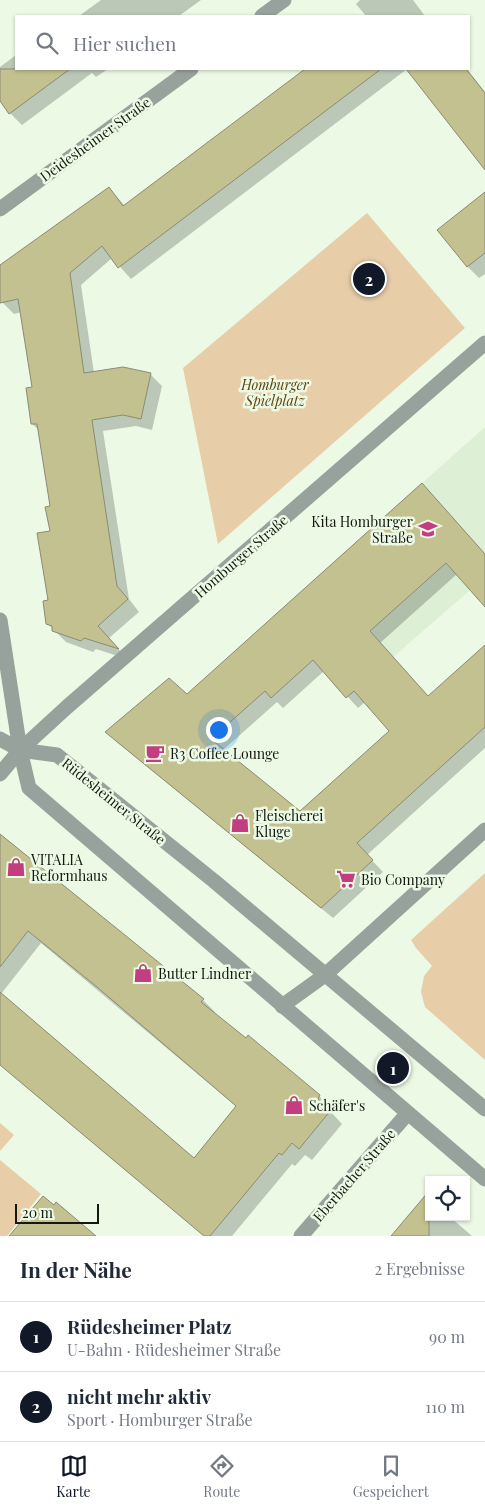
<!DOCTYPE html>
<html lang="de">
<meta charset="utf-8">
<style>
:root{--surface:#fff;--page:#f2f2f3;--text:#1f2937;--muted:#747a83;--line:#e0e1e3;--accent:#111827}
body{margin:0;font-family:"Playfair Display",serif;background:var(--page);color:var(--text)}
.controls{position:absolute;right:15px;bottom:15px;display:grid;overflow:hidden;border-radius:0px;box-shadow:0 1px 4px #0004}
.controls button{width:45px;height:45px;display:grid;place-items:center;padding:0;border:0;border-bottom:1px solid var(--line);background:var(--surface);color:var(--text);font:25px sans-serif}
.scale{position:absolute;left:15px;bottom:12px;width:84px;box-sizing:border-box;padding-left:5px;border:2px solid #131811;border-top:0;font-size:14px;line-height:18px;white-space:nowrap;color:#131811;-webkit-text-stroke:4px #ecfae5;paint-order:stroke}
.you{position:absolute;left:218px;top:729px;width:18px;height:18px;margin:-12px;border:4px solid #fff;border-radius:50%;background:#1a73e8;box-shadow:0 0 0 8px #1a73e833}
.badge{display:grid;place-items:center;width:32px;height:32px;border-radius:50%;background:var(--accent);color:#fff;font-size:16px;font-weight:700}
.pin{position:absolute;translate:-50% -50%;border:2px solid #fff;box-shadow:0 1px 5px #0006}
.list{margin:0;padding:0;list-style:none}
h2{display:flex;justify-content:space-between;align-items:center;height:65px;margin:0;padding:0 20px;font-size:21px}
h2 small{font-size:16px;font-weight:400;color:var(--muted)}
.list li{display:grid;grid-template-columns:32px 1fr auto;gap:15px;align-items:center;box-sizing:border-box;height:70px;padding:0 20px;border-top:1px solid var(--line)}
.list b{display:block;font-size:19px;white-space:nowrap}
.list p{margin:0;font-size:16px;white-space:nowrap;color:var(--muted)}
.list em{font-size:16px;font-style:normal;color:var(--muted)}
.icon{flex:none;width:28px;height:28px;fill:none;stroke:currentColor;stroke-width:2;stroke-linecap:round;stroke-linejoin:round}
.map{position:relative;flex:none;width:485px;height:1236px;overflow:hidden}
.search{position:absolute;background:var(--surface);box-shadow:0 1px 4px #0004;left:15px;right:15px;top:15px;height:55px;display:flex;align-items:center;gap:12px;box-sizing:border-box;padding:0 18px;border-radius:0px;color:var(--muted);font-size:19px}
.sheet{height:205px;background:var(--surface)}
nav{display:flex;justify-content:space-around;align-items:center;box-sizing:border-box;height:70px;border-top:1px solid var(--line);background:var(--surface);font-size:14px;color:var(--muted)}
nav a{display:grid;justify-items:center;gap:2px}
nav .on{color:var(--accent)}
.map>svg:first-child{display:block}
.built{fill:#ddefd4}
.green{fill:#e7cea8}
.shadow{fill:#0003;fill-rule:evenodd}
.building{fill:#c2c18f;stroke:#8b8b76;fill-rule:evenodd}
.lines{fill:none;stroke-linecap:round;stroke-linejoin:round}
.minor{stroke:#98a29d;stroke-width:15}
.labels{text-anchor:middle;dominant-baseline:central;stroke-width:5;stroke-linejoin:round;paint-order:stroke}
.street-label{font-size:14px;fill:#131811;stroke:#ecfae5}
.park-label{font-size:14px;font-style:italic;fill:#61440d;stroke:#ecfae5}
.poi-label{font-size:14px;fill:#131811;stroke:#ecfae5;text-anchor:start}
</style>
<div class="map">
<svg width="485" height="1236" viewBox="0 0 485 1236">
<rect width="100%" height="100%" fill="#ecfae5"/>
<polygon class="built" points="485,427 485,577 346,698 273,616"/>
<g class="green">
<polygon points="367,213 465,328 218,544 183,368"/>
<polygon points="485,873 485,1060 425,1007 421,992 424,976 432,966 416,948 411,940"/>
<polygon points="0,1123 14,1135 0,1151"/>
<polygon points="0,1160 41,1194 7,1236 0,1236"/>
</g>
<g class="shadow">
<polygon points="101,0 201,0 179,16 79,16"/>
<polygon points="360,0 413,0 425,16 366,16 356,4"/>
<polygon points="16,55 16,69 108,69 96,77 92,73 22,125 10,113 0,99 0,67"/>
<polygon points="307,69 467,69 485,92 485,168 407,69 131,279 112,258 81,285 94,373 151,375 162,386 152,430 136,426 103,431 129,599 139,612 109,638 127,659 96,649 93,652 66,642 47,623 52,507 40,431 32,424 34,388 22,312 14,314 2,302 0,266 109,188 125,206"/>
<polygon points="485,193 485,274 479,278 468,267 439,230"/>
<path d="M422 485 485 554V605L457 574 380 643 429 697 485 647V748L367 855 383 872 333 918 118 743 107 732 187 695ZM324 671 358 708 365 702 391 731 300 813 223 750 277 702 283 708Z"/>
<path d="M0 847 203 1000 215 1012 214 1014 319 1096 332 1108 330 1111 342 1124 312 1160 305 1155 295 1166 292 1164 232 1236H204L0 1065ZM41 943 237 1107 195 1160 1 994Z"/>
<polygon points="429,1217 450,1217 472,1236 393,1236"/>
</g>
<g class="building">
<polygon points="0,69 70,69 9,114 0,101"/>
<polygon points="305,69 381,69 118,268 102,246 70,273 84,373 123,367 151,373 141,419 123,415 92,420 117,586 128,599 98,626 119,649 84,638 81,641 52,631 52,626 46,624 43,601 48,600 37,533 50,531 45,507 50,506 37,424 31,424 26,388 32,387 18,299 0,303 0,265 109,187 123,206"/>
<polygon points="406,69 466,69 485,93 485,170"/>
<polygon points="485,192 485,253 467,267 437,230"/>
<path d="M422 483 485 554V607L446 563 370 631 428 696 485 645V727L357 843 373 860 321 908 105 732 169 678 187 694ZM313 660 346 698 354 691 389 731 300 811 211 739 265 691 271 698Z"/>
<polygon points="0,834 204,999 201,1002 246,1038 248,1035 320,1095 318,1099 331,1110 299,1149 292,1143 282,1155 279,1153 210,1236 204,1236 0,1065 0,992 194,1158 236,1106 97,987 28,931 0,967"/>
<polygon points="429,1191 429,1236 391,1236"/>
<polygon points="43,1196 54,1205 56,1202 96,1236 9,1236"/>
</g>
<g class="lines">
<g class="minor">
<polyline points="262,16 284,0"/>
<polyline points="0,209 191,69"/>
<polyline points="0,620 20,750 29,788 485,1179"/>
<polyline points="0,739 20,750 57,755 214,881 485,1109"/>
<polyline points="0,774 20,750 67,707 485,343"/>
<polyline points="282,1006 325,975 485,830"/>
<polyline points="301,1236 407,1114"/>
</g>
</g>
<defs>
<g id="school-bare" transform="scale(1.5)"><path d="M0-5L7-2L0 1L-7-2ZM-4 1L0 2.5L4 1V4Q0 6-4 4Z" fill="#c33e81" stroke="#ecfae5" stroke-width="2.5" paint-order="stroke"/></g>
<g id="cafe-bare" transform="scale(1.5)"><path d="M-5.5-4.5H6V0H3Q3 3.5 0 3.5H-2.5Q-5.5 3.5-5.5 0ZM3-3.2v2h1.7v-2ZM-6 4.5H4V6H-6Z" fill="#c33e81" stroke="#ecfae5" stroke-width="2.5" paint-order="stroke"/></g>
<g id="shop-bare" transform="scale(1.5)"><path d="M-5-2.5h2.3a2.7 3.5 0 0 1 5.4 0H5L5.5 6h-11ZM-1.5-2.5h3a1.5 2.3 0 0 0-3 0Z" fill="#c33e81" stroke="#ecfae5" stroke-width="2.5" paint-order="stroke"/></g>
<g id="supermarket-bare" transform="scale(1.5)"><path d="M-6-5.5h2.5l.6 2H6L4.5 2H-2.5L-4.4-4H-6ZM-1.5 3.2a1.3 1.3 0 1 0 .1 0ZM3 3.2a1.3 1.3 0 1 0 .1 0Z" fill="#c33e81" stroke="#ecfae5" stroke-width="2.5" paint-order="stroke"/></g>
</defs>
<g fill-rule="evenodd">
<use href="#school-bare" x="428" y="529"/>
<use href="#cafe-bare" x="155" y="753"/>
<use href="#shop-bare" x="240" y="823"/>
<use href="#shop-bare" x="16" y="867"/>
<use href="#supermarket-bare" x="346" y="879"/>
<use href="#shop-bare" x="143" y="973"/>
<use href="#shop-bare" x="294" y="1105"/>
</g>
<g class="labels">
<g class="street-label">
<text transform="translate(95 139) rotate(-36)">Deidesheimer Straße</text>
<text transform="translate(241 556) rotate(-41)">Homburger Straße</text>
<text transform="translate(114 801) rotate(39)">Rüdesheimer Straße</text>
<text transform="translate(354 1175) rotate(-49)">Eberbacher Straße</text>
</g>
<g class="park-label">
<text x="275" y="384">Homburger<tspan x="275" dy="16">Spielplatz</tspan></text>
</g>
<g class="poi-label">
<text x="413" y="521" text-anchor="end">Kita Homburger<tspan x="413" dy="16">Straße</tspan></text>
<text x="170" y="753">R3 Coffee Lounge</text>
<text x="255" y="815">Fleischerei<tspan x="255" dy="16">Kluge</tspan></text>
<text x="31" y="859">VITALIA<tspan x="31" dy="16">Reformhaus</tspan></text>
<text x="361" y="879">Bio Company</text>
<text x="158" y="973">Butter Lindner</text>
<text x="309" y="1105">Schäfer's</text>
</g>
</g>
</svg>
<div class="controls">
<button><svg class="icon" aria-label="locate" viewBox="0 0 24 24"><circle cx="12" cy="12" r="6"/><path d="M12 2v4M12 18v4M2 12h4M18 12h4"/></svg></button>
</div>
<div class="scale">20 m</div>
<div class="you"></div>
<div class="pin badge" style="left:393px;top:1068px">1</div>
<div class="pin badge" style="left:369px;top:279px">2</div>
<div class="search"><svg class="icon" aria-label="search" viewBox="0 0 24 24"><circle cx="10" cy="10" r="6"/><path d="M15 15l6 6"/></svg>Hier suchen</div>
</div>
<section class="sheet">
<h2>In der Nähe<small>2 Ergebnisse</small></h2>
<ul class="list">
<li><span class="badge">1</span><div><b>Rüdesheimer Platz</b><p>U-Bahn · Rüdesheimer Straße</p></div><em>90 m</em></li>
<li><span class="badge">2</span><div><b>nicht mehr aktiv</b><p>Sport · Homburger Straße</p></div><em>110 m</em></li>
</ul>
</section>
<nav>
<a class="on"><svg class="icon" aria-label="map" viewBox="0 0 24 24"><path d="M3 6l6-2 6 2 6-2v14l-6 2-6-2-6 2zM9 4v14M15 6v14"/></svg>Karte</a>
<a><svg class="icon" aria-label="directions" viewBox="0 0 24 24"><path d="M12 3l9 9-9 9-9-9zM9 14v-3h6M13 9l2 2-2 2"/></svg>Route</a>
<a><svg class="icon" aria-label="saved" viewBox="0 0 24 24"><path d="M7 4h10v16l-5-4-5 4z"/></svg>Gespeichert</a>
</nav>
